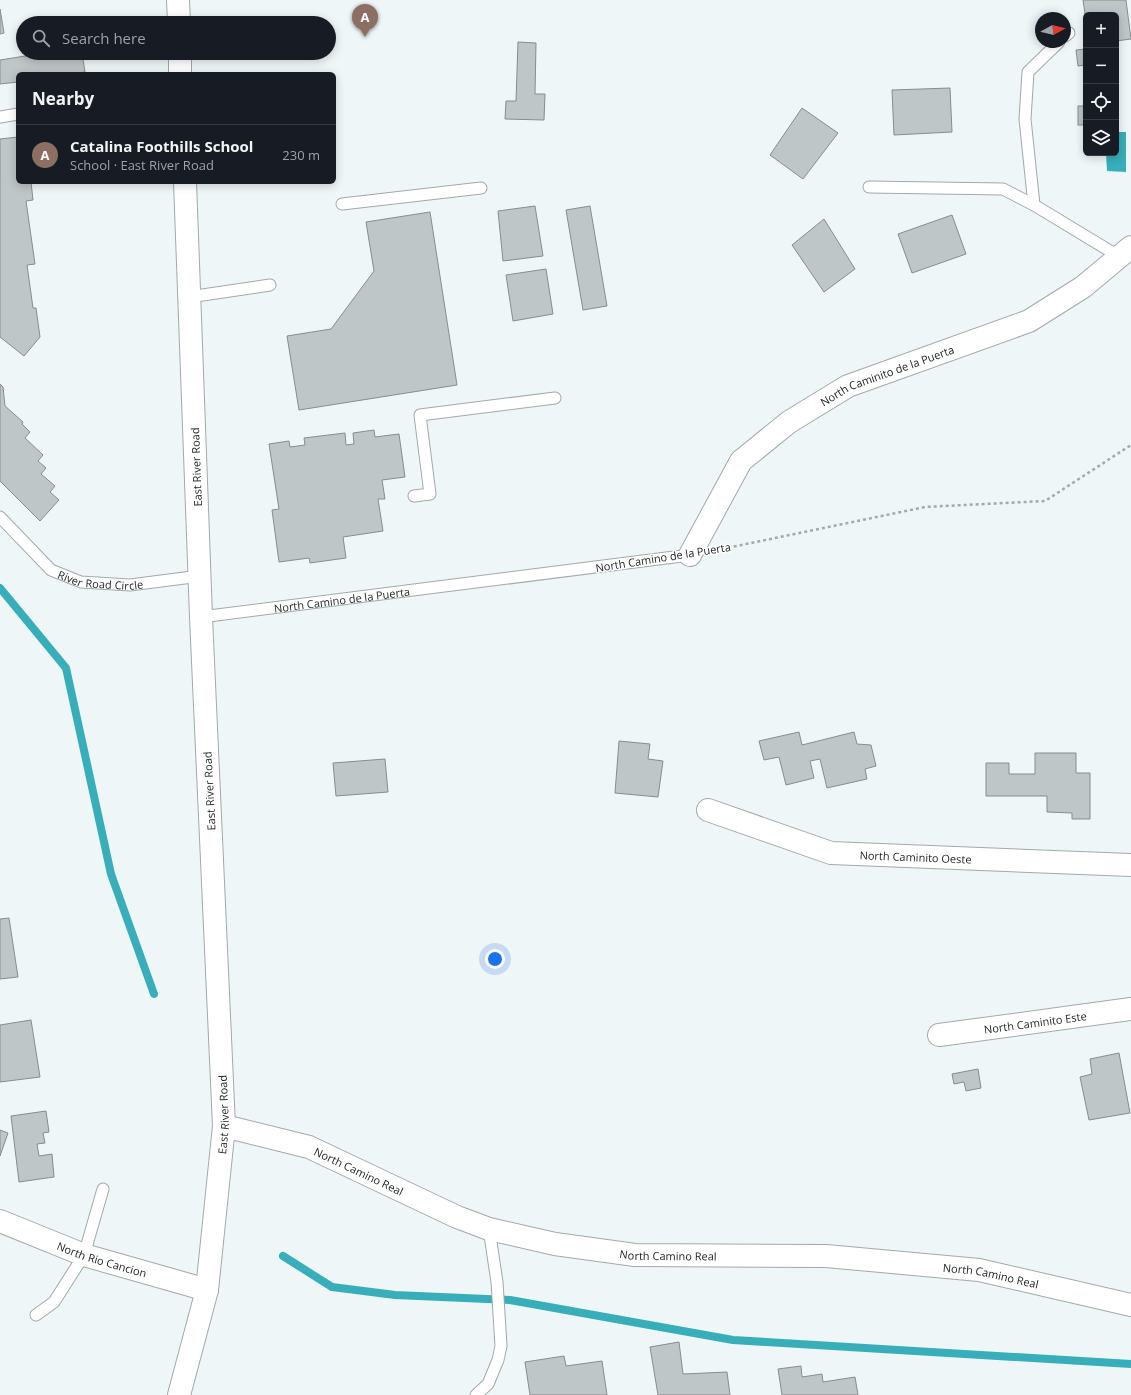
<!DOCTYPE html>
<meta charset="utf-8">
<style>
:root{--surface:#171b24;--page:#20242c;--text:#f1f3f6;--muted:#9ea1a6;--line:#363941;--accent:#d93025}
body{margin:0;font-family:"Open Sans",sans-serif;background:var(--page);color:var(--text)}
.controls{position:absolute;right:12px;top:12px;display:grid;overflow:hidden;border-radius:6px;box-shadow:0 2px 10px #0003}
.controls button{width:36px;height:36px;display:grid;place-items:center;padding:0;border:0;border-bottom:1px solid var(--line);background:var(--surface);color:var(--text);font:20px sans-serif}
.compass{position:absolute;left:1035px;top:12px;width:36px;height:36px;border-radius:50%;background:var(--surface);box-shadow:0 2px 10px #0003;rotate:82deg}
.you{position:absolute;left:495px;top:959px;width:14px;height:14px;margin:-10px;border:3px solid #fff;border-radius:50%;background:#1a73e8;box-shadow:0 0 0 6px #1a73e833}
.badge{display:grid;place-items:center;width:26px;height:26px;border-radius:50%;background:var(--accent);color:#fff;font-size:13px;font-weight:700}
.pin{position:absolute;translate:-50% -33px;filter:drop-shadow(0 1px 2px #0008)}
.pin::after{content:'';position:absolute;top:21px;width:14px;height:12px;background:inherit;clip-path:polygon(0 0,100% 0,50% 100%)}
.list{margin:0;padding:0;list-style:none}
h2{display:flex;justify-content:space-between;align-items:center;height:52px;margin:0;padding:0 16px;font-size:17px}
h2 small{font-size:13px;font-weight:400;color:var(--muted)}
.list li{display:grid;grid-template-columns:26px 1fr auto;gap:12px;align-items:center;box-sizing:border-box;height:60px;padding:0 16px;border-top:1px solid var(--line)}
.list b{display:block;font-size:15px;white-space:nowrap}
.list p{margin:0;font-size:13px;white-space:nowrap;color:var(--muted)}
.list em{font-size:13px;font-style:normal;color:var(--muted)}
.icon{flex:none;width:22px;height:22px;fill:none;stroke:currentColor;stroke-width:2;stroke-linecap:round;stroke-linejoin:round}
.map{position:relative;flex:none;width:1131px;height:1395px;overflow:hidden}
.search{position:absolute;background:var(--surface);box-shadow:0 2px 10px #0003;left:16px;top:16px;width:320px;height:44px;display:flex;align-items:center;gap:10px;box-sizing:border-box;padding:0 14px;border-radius:22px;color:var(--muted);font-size:15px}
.panel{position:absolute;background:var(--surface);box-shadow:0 2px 10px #0003;left:16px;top:72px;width:320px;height:112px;border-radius:6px}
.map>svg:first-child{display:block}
.water{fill:#37aeb9}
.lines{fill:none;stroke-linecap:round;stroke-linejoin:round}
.stream{stroke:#37aeb9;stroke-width:8}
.building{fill:#bfc6c7;stroke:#868d8d}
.service-casing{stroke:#a2a9aa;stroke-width:13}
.minor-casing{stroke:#a2a9aa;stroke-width:24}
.primary-casing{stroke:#a2a9aa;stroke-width:24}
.path{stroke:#a4a9aa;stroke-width:2.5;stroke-dasharray:3 3;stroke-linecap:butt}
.service{stroke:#fff;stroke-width:11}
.minor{stroke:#fff;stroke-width:22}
.primary{stroke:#fff;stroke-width:22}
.labels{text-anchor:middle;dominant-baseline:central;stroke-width:3;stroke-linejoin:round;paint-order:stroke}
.street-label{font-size:11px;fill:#232626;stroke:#fff}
</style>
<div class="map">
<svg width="1131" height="1395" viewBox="0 0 1131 1395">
<rect width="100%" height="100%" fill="#eff6f7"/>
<polygon class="water" points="1116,132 1126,132 1126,172 1107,171 1106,153 1116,153"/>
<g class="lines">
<g class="stream">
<polyline points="0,588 66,668 111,874 154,994"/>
<polyline points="283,1256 332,1287 395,1295 510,1300 733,1340 1131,1364"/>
</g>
</g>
<g class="building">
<polygon points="1083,0 1126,0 1131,39 1116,41 1116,15 1086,15 1086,21"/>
<polygon points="0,9 4,33 0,34"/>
<polygon points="518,42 536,43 535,94 545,94 544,120 505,119 506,101 516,101"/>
<polygon points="1086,49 1086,65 1078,66 1076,50"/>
<polygon points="44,53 82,53 85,72 71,74 18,74 18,82 0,84 0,60"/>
<polygon points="950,88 952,132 894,135 892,90"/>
<rect x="1078" y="106" width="8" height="19"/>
<polygon points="802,108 838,133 803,179 770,155"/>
<polygon points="18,137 18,182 31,182 33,200 26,201 35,264 27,265 33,308 36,308 40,337 24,356 0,337 0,139"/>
<polygon points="535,206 543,256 503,261 498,211"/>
<polygon points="590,206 607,306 583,310 566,210"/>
<polygon points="430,212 457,385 299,410 287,336 331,329 374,271 366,222"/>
<polygon points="952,215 966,254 912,273 898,234"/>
<polygon points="824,219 855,269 824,292 792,245"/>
<polygon points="546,269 553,314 513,321 506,275"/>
<polygon points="0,384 3,387 5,406 23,422 22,424 30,432 25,438 43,455 38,461 46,468 41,474 55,486 50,492 59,500 40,521 0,481"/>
<polygon points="374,430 375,437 399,434 405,477 382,480 385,499 378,499 383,531 343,537 346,558 310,563 309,558 279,562 272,510 279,509 269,444 289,441 290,447 305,445 304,438 345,433 346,445 354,444 353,433"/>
<polygon points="799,732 802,745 854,732 857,744 871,745 876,766 865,769 867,779 827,788 820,759 810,761 814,778 786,785 779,757 764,760 759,741"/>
<polygon points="619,741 650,744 648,759 663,761 658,797 615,793"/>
<polygon points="1035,753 1076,753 1076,773 1090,773 1090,819 1072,819 1072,813 1047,812 1047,796 986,796 986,763 1009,763 1009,774 1035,774"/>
<polygon points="385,759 388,792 336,796 333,763"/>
<polygon points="9,918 18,977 0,979 0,919"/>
<polygon points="31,1020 40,1077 0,1082 0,1025"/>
<polygon points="1119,1053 1130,1113 1089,1120 1080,1077 1092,1074 1090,1059"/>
<polygon points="978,1069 981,1088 966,1091 964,1082 954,1084 952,1074"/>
<polygon points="46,1111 49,1132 43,1133 45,1143 37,1144 39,1156 52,1154 54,1177 19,1182 11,1116"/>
<polygon points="0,1130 8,1133 0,1156"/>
<polygon points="679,1342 683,1374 727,1372 730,1395 658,1395 650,1347"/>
<polygon points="564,1356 566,1366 602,1361 607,1395 530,1395 525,1362"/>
<polygon points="801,1366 802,1377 822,1374 823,1382 855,1377 858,1395 782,1395 778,1369"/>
</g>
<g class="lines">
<g class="service-casing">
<g id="service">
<polyline points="1065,36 1069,33"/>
<polyline points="0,117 18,114"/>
<polyline points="869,187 1003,189 1034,205 1120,257"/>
<polyline points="342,204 481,188"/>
<polyline points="1034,205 1025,119 1028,72 1059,42"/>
<polyline points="189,297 270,285"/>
<polyline points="414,496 430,494 420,415 555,398"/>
<path id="s1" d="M0 517 51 570 81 582 130 585 200 576"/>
<path id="s2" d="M201 617 690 555"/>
<polyline points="36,1315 54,1302 84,1255 103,1189"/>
<polyline points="476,1395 488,1384 498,1360 501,1346 497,1282 489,1229"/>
</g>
</g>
<g class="minor-casing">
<g id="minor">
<path id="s3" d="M690 555 741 461 789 422 848 386 1029 321 1083 287 1131 247"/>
<path id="s4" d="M708 810 831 853 1131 865"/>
<path id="s5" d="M939 1035 1131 1009"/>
<path id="s6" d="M224 1126 309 1147 457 1217 489 1229 555 1244 635 1255 826 1256 979 1270 1131 1305"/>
<path id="s7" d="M0 1221 84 1255 207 1290"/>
</g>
</g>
<g class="primary-casing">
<g id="primary">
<polyline points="178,0 179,23"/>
<polyline points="180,53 180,74"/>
<path id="s8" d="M179 1395 207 1290 224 1126 201 617 185 182"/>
</g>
</g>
<polyline class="path" points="722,549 925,507 1045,501 1131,445"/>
<use href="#service" class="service"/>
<use href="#minor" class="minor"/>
<use href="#primary" class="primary"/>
</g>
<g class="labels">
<g class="street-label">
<text stroke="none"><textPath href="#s3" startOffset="278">North Caminito de la Puerta</textPath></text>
<text transform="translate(196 467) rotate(-92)">East River Road</text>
<text transform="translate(663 557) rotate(-9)">North Camino de la Puerta</text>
<text stroke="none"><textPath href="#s1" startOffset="125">River Road Circle</textPath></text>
<text stroke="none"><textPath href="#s2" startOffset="142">North Camino de la Puerta</textPath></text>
<text transform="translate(209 791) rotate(-93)">East River Road</text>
<text stroke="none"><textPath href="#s4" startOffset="215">North Caminito Oeste</textPath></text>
<text stroke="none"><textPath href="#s5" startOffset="97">North Caminito Este</textPath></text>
<text stroke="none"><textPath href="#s8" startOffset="285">East River Road</textPath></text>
<text stroke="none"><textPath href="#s6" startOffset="143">North Camino Real</textPath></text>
<text stroke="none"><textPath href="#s6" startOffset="467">North Camino Real</textPath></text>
<text stroke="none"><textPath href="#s7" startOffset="109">North Rio Cancion</textPath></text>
<text stroke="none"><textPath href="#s6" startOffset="791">North Camino Real</textPath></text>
</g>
</g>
</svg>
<div class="controls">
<button>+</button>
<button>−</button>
<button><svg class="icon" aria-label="locate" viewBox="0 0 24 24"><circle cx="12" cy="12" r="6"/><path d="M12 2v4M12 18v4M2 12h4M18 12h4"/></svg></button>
<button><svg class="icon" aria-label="layers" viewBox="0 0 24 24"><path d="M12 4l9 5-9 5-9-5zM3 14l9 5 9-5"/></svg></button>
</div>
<svg class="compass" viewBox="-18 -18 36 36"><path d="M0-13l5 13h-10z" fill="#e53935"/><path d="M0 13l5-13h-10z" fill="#9ea1a6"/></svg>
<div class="you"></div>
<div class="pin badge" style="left:365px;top:37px;background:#8d6e63">A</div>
<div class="search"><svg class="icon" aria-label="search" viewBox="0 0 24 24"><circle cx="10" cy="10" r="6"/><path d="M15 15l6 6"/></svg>Search here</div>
<section class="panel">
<h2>Nearby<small></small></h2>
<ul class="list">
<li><span class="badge" style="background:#8d6e63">A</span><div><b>Catalina Foothills School</b><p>School · East River Road</p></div><em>230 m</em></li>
</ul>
</section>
</div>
